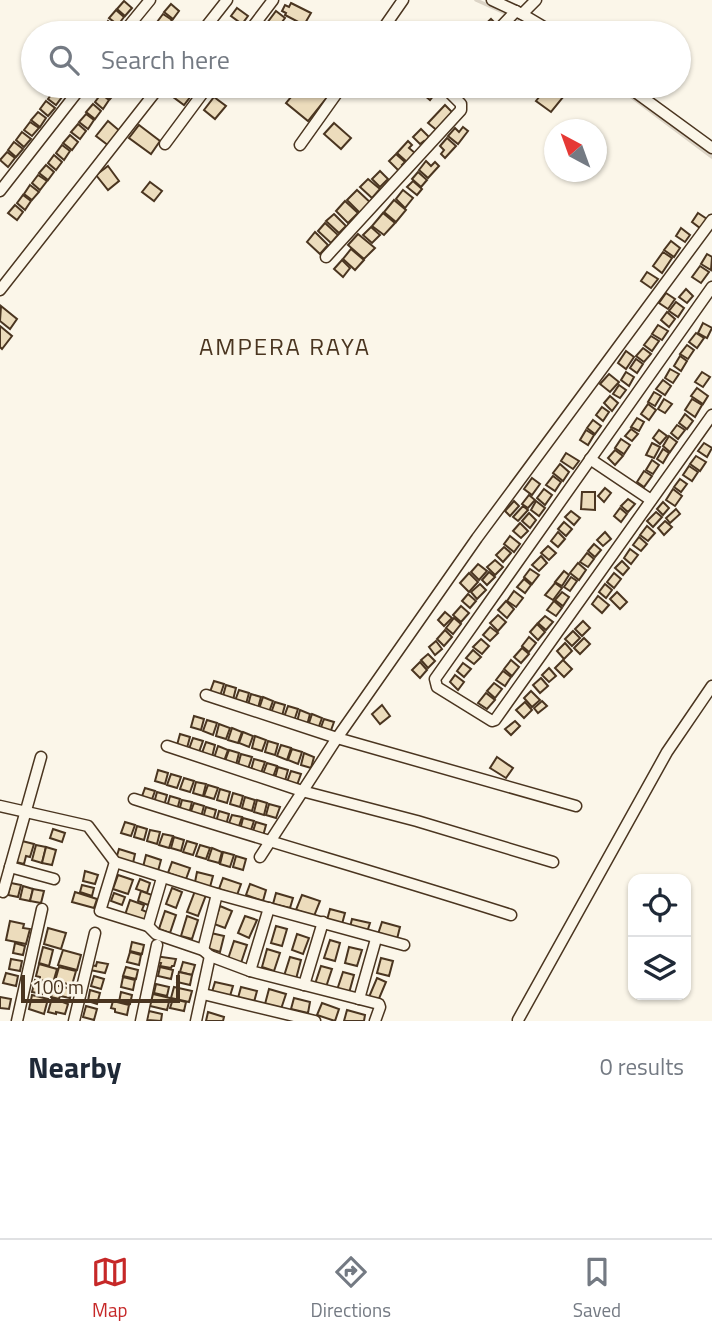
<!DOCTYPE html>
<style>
:root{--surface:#fff;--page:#f6f6f7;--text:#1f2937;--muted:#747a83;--line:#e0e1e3;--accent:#c62828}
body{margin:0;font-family:"Titillium Web",sans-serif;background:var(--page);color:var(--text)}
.controls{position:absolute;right:21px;bottom:21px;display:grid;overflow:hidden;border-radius:14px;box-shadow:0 2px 5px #0004}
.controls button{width:63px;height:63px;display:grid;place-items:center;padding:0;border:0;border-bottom:2px solid var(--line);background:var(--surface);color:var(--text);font:35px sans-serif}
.compass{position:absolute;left:544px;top:119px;width:63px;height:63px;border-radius:50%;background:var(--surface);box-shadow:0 2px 5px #0004;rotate:319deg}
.scale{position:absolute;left:21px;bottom:18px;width:159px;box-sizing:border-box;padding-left:7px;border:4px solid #4a3520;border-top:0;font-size:19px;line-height:24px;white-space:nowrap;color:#4a3520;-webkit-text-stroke:5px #fbf6e9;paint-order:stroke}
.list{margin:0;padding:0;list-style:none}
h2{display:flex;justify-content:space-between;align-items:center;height:91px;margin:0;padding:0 28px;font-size:30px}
h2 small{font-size:23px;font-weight:400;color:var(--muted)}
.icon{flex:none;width:38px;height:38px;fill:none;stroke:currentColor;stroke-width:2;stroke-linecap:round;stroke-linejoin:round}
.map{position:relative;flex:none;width:712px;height:1021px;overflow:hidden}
.search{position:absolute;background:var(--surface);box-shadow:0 2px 5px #0004;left:21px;right:21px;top:21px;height:77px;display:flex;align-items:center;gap:18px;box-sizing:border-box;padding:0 24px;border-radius:38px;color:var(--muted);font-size:26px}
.sheet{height:217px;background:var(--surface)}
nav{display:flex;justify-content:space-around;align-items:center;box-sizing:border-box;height:98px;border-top:2px solid var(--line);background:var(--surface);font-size:19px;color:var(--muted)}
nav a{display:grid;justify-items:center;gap:4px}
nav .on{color:var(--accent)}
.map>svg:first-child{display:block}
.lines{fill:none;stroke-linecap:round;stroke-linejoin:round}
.stream{stroke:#dcd4c6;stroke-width:3.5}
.building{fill:#ecdcbc;stroke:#4a3520;stroke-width:2}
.street-casing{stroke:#4a3520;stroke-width:13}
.street{stroke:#fbf6e9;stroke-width:10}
.labels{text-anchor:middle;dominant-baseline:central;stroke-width:5;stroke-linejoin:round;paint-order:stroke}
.quarter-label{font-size:24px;letter-spacing:2px;fill:#4a3520;stroke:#fbf6e9}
</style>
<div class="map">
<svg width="712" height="1021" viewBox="0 0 712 1021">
<rect width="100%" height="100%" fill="#fbf6e9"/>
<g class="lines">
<g class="stream">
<polyline points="476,0 507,14"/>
<polyline points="518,21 536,33"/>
<polyline points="617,86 712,157"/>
</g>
</g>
<g class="building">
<polygon points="124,1 132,8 125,16 117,9"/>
<polygon points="291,3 311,13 304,25 285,15 286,13 282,11 285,5 289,7"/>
<polygon points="171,4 179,11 173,19 164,12"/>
<polygon points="237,8 248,16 242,24 231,16"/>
<polygon points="116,10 124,17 118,25 109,18"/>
<polygon points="276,11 285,18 276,30 267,23"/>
<polygon points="163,14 172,20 165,29 157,22"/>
<polygon points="491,19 497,25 488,33 480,33 478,31"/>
<polygon points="108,21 116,27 112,33 107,33 102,29"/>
<polygon points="155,24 164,31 162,33 149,32"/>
<polygon points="58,86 67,86 70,88 63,96 55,90"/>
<polygon points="107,86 111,86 117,91 110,99 102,92"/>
<polygon points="169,86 186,86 194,92 184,105 165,91"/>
<polygon points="300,86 316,86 328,96 308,121 286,103"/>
<polygon points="419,86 433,86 438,90 430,100 417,89"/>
<polygon points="548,86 554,88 555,86 563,86 559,92 564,96 551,112 536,101"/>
<polygon points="54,91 62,97 56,105 48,99"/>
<polygon points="101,94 109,100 103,109 95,102"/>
<polygon points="214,97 226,106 215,119 204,110"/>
<polygon points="46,101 55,108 48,116 40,109"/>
<polygon points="93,104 101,111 95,119 86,112"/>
<polygon points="445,105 453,113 439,132 428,123"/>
<polygon points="38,112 46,118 40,127 31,120"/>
<polygon points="86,114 94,120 88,129 79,122"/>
<polygon points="108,121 121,132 109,146 96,136"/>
<polygon points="30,122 39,128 32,136 24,130"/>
<polygon points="334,123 351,138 341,149 324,134"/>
<polygon points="78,124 86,131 80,139 71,132"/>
<polygon points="139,125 160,141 151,154 129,138"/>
<polygon points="463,127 468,131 458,144 448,136 455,128 459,132"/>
<polygon points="421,129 430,138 425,143 424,141 420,144 413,137"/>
<polygon points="22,132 31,139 24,147 16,140"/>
<polygon points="70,135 78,142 72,150 63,143"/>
<polygon points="447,138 456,146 445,158 441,154 444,150 440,146"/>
<polygon points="408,141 412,145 409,148 415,153 407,162 397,153"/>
<polygon points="14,142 23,149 16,157 8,150"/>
<polygon points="62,145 70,151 64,160 56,153"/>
<polygon points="7,152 15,158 8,167 0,160"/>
<polygon points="396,154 405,162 402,165 406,169 402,174 389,161"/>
<polygon points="54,155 62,162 56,170 48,163"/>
<polygon points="426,161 431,166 435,162 439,166 428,178 419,170"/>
<polygon points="46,165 54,172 48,180 39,173"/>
<polygon points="108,166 119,181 108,190 96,175"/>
<polygon points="380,171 388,179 380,187 372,179"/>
<polygon points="418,172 427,180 421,187 412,179"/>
<polygon points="38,175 47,181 40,190 32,183"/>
<polygon points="368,179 380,189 372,198 360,187"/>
<polygon points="413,181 422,189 417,195 407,187"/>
<polygon points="150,182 162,191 154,201 142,192"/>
<polygon points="30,185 39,192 32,200 24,194"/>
<polygon points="357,190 373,205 363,216 347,200"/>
<polygon points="403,190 413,198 405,208 396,199"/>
<polygon points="23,195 31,201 25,210 17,203"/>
<polygon points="394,200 406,210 396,222 384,212"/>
<polygon points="345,201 358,213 348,223 336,211"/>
<polygon points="15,205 23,212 17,220 8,213"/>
<polygon points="383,213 395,223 384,235 372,226"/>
<polygon points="698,213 707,219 700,228 692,222"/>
<polygon points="334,214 346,226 339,233 326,221"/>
<polygon points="325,223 338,235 331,243 318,231"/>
<polygon points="371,227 380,235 372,243 363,235"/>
<polygon points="681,228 690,235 685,242 676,236"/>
<polygon points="315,232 328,245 320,254 307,242"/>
<polygon points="358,234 375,248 364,259 348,245"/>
<polygon points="671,241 680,248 674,257 664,250"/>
<polygon points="351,249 364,260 355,270 343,259"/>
<polygon points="663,252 672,258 662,273 653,266"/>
<polygon points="707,254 712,257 711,270 701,264"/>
<polygon points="342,260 350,268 343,277 334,269"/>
<polygon points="700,266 709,272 701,283 692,277"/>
<polygon points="647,272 658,279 651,288 641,281"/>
<polygon points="686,289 693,296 687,303 679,297"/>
<polygon points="666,293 675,299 668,309 659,303"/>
<polygon points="676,302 684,308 678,317 669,311"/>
<polygon points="1,306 17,319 10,329 0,321"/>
<polygon points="667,312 675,319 669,327 661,320"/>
<polygon points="703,323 712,328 707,338 698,333"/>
<polygon points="658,325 668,331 662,340 652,334"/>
<polygon points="0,326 12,336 2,349 0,347"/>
<polygon points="696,333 704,338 697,348 689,342"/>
<polygon points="651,336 659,341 652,351 644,345"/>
<polygon points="687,345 694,350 688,359 680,354"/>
<polygon points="643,348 651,354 644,362 636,356"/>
<polygon points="626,351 634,357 626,369 618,363"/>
<polygon points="680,356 687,361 681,371 674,366"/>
<polygon points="636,359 643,364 637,373 630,368"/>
<polygon points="670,369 679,374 673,383 665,378"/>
<polygon points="626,372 634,377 629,386 621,380"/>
<polygon points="702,372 710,377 703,387 695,382"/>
<polygon points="609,374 619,382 610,392 600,384"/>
<polygon points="663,380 671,386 665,395 656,389"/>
<polygon points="619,385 626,390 620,398 613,394"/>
<polygon points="697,388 708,396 703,404 691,396"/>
<polygon points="654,392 661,396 655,406 648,402"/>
<polygon points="610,396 618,403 612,411 604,403"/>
<polygon points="664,399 672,404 665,413 658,409"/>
<polygon points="692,399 702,405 695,417 685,410"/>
<polygon points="648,404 656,410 649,420 641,414"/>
<polygon points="602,407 609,412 603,421 596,415"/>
<polygon points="685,414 693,421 687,429 679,423"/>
<polygon points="637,418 644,422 639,431 631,427"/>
<polygon points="593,420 601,426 595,434 587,428"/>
<polygon points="677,425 685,430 678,439 671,433"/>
<polygon points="631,429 638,434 632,441 625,436"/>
<polygon points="586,430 594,435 588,445 580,440"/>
<polygon points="659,430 667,436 660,444 653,438"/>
<polygon points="669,436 677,442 670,452 663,446"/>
<polygon points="621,439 630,445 624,454 615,448"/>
<polygon points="652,443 660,447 654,458 646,455"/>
<polygon points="704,443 712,448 707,457 698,451"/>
<polygon points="663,449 669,453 663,463 657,459"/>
<polygon points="615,450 623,456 615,465 608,458"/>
<polygon points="566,453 579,461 573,469 561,461"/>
<polygon points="696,456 706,462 700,471 690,464"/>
<polygon points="652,460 659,465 653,474 646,470"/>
<polygon points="560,464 569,472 563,481 553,473"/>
<polygon points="689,466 698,472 692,481 683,475"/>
<polygon points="644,471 652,476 644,487 637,482"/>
<polygon points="553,476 561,482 555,491 546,485"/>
<polygon points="532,478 540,484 532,495 524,489"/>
<polygon points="680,479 687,484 681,492 674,487"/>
<polygon points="605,488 611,493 604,502 598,496"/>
<polygon points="544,489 552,495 545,505 537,498"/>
<polygon points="673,489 682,496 675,506 666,500"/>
<polygon points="582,492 595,492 595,510 581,509"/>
<polygon points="529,495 535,500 528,508 522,504"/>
<polygon points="628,499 635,504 628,512 621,506"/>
<polygon points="514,501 519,506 510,516 505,511"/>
<polygon points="536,501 545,508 539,516 531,510"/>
<polygon points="663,502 669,508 663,515 657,509"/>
<polygon points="523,506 528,510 518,521 513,517"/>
<polygon points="620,508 627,514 621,522 614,516"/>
<polygon points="676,509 680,514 670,523 666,518"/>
<polygon points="571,511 580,518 574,525 565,517"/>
<polygon points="656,512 662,517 653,527 647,521"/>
<polygon points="529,513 536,520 530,528 522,521"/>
<polygon points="665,521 672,527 664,535 658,528"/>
<polygon points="564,522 572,529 566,536 558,529"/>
<polygon points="520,523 528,531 521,538 513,531"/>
<polygon points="647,526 655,533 648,541 640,535"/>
<polygon points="558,532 565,539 558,547 551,541"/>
<polygon points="605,532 611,539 603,546 597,540"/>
<polygon points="510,536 520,544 514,552 504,544"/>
<polygon points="639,537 647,544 641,551 633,545"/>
<polygon points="594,544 601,550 595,557 588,551"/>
<polygon points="548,546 556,553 549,560 541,553"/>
<polygon points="504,547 511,553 503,562 496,555"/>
<polygon points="630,549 638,555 631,564 624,558"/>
<polygon points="587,553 594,559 588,567 580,562"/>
<polygon points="541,556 547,563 539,571 532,565"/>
<polygon points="495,560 503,567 495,575 487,567"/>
<polygon points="622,561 629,568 623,575 615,568"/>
<polygon points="578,563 586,570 579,580 570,573"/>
<polygon points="478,564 487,571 479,580 471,572"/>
<polygon points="530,569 539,575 532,584 524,577"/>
<polygon points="564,571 569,575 562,586 555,582"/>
<polygon points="489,572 495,577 487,585 482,580"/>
<polygon points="469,573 478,582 469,592 460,583"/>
<polygon points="614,573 621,579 614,588 607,582"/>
<polygon points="571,577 577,581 570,591 564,587"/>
<polygon points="524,579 531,585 525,593 517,587"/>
<polygon points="555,583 562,588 553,600 545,595"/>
<polygon points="480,584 486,590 477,599 471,592"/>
<polygon points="605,584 612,590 606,598 599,592"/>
<polygon points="514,591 523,598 516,607 507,601"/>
<polygon points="562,592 569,597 563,606 555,600"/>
<polygon points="617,592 627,602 620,609 610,599"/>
<polygon points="468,594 476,601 470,608 462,601"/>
<polygon points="598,596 609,605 602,613 592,604"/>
<polygon points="506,601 514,609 507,618 498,610"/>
<polygon points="554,601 562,608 556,616 547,610"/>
<polygon points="461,606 469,613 461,622 453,615"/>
<polygon points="445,612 452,618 444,626 438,620"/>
<polygon points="498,615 506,622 498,631 490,623"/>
<polygon points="545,616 553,622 546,630 538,623"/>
<polygon points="454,618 461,624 453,634 446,628"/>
<polygon points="583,621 590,628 582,636 575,629"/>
<polygon points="537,624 545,632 538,640 530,632"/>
<polygon points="490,627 498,633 490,641 483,635"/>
<polygon points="445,630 452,637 444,646 437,639"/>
<polygon points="573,631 580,638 572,646 565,639"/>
<polygon points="529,637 536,643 529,652 522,646"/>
<polygon points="584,638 590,644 580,654 574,648"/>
<polygon points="481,639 489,646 482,654 473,647"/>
<polygon points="436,641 442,649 435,655 429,647"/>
<polygon points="565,643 572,651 564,659 557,651"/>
<polygon points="522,648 529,654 521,663 514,657"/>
<polygon points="473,650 481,657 474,664 466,658"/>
<polygon points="428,654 435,661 428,668 421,660"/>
<polygon points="511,660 519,667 512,676 504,669"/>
<polygon points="563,660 572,669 564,677 555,668"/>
<polygon points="420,662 427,670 420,678 412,670"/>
<polygon points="463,663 471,669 464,677 457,671"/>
<polygon points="549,668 556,676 549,682 542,675"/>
<polygon points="503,671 511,677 505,686 496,680"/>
<polygon points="455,675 464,682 458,690 450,682"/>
<polygon points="541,678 548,686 540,693 533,685"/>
<polygon points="214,681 224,684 220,696 210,692"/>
<polygon points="494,683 502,689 495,698 487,691"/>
<polygon points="226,685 236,688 233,700 223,696"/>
<polygon points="239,690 249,693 246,704 235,701"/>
<polygon points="531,691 540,700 532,707 524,698"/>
<polygon points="486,693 495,700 487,709 478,703"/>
<polygon points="251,694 261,697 258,708 248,705"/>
<polygon points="263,697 273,701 269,712 259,709"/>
<polygon points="542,701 547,706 538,713 534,708"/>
<polygon points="275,702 285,705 282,716 271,713"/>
<polygon points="525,702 532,710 524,718 516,710"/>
<polygon points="382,705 390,716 380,724 372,714"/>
<polygon points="288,706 298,709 294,721 284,717"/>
<polygon points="300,710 310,714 307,725 297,722"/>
<polygon points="312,714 322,718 318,729 308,726"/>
<polygon points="194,716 204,719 201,730 191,727"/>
<polygon points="324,719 334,722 330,733 320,730"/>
<polygon points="207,720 217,723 213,735 203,731"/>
<polygon points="515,721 520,726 511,735 505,729"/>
<polygon points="219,724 230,728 226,739 216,736"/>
<polygon points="232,728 242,732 238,743 228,740"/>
<polygon points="243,732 253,736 249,747 239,743"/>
<polygon points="180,734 190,737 187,748 177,745"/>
<polygon points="255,736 266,740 262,751 252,748"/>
<polygon points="193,738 203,741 199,752 189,749"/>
<polygon points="268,741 278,744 275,755 265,752"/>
<polygon points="206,742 215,745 212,757 202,753"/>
<polygon points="281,745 291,748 287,760 277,756"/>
<polygon points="218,746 228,750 224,761 214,758"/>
<polygon points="292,749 302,752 298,764 288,760"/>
<polygon points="229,750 239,753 236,765 225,761"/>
<polygon points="304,753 314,757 311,768 301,765"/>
<polygon points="241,754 252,757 248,769 238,765"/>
<polygon points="497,757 513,768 506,778 490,768"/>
<polygon points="254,759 265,762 261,773 251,770"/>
<polygon points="267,763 277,766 273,777 263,774"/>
<polygon points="278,767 288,770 285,781 275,778"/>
<polygon points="158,770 168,773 165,784 155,781"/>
<polygon points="291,771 301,774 297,785 287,782"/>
<polygon points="171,774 181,777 177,788 167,785"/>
<polygon points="184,778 194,781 190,792 180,789"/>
<polygon points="196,782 206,784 203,796 193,793"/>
<polygon points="208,785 218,788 214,799 204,796"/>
<polygon points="145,788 155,791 151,802 141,799"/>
<polygon points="220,789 230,792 227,803 217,800"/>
<polygon points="157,792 167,795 164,806 154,803"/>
<polygon points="233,793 243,796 240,807 230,804"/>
<polygon points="170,796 180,799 177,810 167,807"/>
<polygon points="245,797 255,800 252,811 242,808"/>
<polygon points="182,800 192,802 189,814 179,811"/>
<polygon points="257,800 267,803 264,815 254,812"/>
<polygon points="194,803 204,806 201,817 190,814"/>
<polygon points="269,804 280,807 276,818 266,815"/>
<polygon points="206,807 216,810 213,821 203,818"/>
<polygon points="219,811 229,814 226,825 216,822"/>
<polygon points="232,815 242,817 238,829 228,826"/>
<polygon points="243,818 254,821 250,833 240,830"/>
<polygon points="125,822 135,825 131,836 121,833"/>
<polygon points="256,822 266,825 263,836 252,834"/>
<polygon points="137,826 147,829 144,840 134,837"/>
<polygon points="53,829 65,833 62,842 50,838"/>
<polygon points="150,830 160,832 157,844 147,841"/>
<polygon points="163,834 173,836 169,848 159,845"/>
<polygon points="174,837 184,840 181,851 171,848"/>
<polygon points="22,841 34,844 30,857 26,856 24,864 16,862"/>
<polygon points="187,841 197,844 193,855 183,852"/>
<polygon points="36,845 46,847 42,863 32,860"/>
<polygon points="200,845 210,848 206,859 196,856"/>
<polygon points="46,847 56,850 52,865 42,863"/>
<polygon points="212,848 222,852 219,863 208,860"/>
<polygon points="119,849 135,854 133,863 116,859"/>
<polygon points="223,852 234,855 230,867 220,864"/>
<polygon points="146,855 161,860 158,871 143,867"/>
<polygon points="236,856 246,859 243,870 233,867"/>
<polygon points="172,862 190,868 186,879 168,873"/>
<polygon points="85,871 98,875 95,884 83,881"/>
<polygon points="197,872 213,876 210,887 195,882"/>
<polygon points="118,875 133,880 128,894 113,889"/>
<polygon points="223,878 241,884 237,895 219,889"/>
<polygon points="140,879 150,883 147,893 136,889"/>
<polygon points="11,883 21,885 18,897 8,895"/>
<polygon points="250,884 266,890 263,901 246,895"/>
<polygon points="82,885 94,888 92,896 80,892"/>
<polygon points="23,886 33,889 30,901 20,899"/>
<polygon points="172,888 182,892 176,908 166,904"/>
<polygon points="33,889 44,891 41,903 30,901"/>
<polygon points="141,891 152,895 148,905 138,901"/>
<polygon points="195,891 206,895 198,916 187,912"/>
<polygon points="75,892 97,899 94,908 72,902"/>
<polygon points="114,893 125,897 122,905 111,901"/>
<polygon points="276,893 293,898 290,908 273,904"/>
<polygon points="302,895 320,901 314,916 296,910"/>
<polygon points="130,900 144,905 142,910 149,913 145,923 125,915"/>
<polygon points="220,906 232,911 225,928 214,924"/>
<polygon points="330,909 345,913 342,924 327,920"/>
<polygon points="165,911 176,915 170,933 159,929"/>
<polygon points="187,916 198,920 192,939 181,936"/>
<polygon points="245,916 257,920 249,938 238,933"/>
<polygon points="352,919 370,923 367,932 350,927"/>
<polygon points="10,921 24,924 23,928 30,929 26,944 6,940"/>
<polygon points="382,922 400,927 397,939 378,934"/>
<polygon points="276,926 287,929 282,946 271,943"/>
<polygon points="48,928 66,933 61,949 44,944"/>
<polygon points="211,933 224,936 220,952 207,948"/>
<polygon points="297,934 309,938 303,954 292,950"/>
<polygon points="330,940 340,943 335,961 324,958"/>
<polygon points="234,941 247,945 241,963 228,959"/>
<polygon points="132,942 144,945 142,954 130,951"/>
<polygon points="15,943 25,946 23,955 13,953"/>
<polygon points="43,947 53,950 49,966 39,963"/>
<polygon points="349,947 362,950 357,966 345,963"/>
<polygon points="267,949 280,953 274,971 262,967"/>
<polygon points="63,950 81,955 77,970 58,965"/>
<polygon points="130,952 141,955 139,965 127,962"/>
<polygon points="155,956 176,959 174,966 172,966 171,968 160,966 161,963 154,962"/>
<polygon points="290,957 301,960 296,979 284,976"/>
<polygon points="381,958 393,961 389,976 377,973"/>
<polygon points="11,959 22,961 20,971 9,969"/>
<polygon points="97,962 108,964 105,973 90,970 91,965 96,966"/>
<polygon points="183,962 195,965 192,975 180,972"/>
<polygon points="39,964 57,969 53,983 40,980 40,977 36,976"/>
<polygon points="321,966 332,969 326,987 315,984"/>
<polygon points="59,967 76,971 72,985 55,981"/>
<polygon points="126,967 138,970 136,979 123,976"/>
<polygon points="160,967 173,970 171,979 158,976"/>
<polygon points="179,972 192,975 190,985 177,982"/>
<polygon points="343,972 354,975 349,993 337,990"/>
<polygon points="6,973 18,976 16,986 3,983"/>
<polygon points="94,976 104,979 101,989 91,986"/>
<polygon points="123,977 135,980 133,990 121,987"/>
<polygon points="377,978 386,982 378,1001 369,997"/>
<polygon points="35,980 45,983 42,994 32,992"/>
<polygon points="215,982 233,986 230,996 212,992"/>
<polygon points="156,984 169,987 167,996 154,993"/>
<polygon points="54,985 72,989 70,998 60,996 59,999 51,997"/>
<polygon points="174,987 192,991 189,1002 171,998"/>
<polygon points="241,987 257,991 254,1002 238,998"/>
<polygon points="269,989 286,994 281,1009 265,1004"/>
<polygon points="90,990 100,993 97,1004 88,1001"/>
<polygon points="121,992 132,995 130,1004 119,1002"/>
<polygon points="153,994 170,998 167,1010 150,1006"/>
<polygon points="32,995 48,999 44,1014 29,1009"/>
<polygon points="0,997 11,999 9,1009 0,1008"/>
<polygon points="52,998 68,1004 65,1014 56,1012 56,1014 48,1012"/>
<polygon points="294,998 310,1002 308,1013 291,1009"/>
<polygon points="173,999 186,1002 184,1011 170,1008"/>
<polygon points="113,1001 129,1005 127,1015 115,1012 115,1009 111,1008"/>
<polygon points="322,1003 339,1009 335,1021 317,1015"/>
<polygon points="86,1006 97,1009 94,1020 83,1017"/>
<polygon points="347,1010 365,1015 364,1021 344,1021"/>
<polygon points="149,1011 162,1014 161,1021 147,1020"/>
<polygon points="208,1012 224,1017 223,1021 206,1021"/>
</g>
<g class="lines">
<g class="street-casing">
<g id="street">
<polyline points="492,0 522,14 554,33"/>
<polyline points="522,14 536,0"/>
<polyline points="123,33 150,0"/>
<polyline points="201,33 227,0"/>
<polyline points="248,33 273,0"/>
<polyline points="380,33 403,0"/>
<polyline points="495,33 516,11"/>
<polyline points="627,86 712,148"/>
<polyline points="165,144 208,86"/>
<polyline points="300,145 342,86"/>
<polyline points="0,191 82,86"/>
<polyline points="326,257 461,110 461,104 446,89 447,86"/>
<polyline points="712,287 435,679 437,687 492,721 495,720 712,415"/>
<polyline points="0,290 160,86"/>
<polyline points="590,459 651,500"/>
<polyline points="206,695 337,738 576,806"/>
<polyline points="167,746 302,791 417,821 553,862"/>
<path d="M134 799C259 839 386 875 511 915"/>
<polyline points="0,806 88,826 115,862 217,894 404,945"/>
<polyline points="260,857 337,738 477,538 712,220"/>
<polyline points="115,862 100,911 148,926 156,934 203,950 210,956 250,971 379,1004 380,1007 375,1021"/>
<polyline points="10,867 54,879"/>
<polyline points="3,892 41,757"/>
<polyline points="148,926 162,878"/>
<polyline points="203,950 217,894"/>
<polyline points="250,971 269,908"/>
<polyline points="304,985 323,922"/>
<polyline points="203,994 315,1021"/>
<polyline points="359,999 376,939"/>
<polyline points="518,1020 667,752 712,686"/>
<polyline points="17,1021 42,909"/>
<polyline points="74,1021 95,933"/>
<polyline points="141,1021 157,945"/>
<polyline points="196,1021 210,956"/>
</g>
</g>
<use href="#street" class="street"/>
</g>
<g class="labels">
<g class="quarter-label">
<text x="285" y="346">AMPERA RAYA</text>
</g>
</g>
</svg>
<div class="controls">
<button><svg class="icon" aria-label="locate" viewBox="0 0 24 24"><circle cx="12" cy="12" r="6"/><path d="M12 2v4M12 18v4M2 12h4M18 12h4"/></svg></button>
<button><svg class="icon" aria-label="layers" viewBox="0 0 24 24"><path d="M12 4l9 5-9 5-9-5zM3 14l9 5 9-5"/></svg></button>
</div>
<svg class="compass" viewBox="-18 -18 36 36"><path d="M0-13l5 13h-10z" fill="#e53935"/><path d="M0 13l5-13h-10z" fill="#747a83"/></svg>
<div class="scale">100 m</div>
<div class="search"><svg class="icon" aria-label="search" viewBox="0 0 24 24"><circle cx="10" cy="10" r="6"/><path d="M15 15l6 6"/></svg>Search here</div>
</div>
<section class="sheet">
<h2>Nearby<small>0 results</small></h2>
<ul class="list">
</ul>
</section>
<nav>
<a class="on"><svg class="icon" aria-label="map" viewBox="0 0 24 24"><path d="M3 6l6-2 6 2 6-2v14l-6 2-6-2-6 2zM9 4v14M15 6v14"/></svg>Map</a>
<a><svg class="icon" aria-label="directions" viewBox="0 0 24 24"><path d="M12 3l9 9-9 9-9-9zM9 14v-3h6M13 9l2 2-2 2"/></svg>Directions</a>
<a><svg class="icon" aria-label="saved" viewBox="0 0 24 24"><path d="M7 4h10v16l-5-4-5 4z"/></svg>Saved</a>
</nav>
